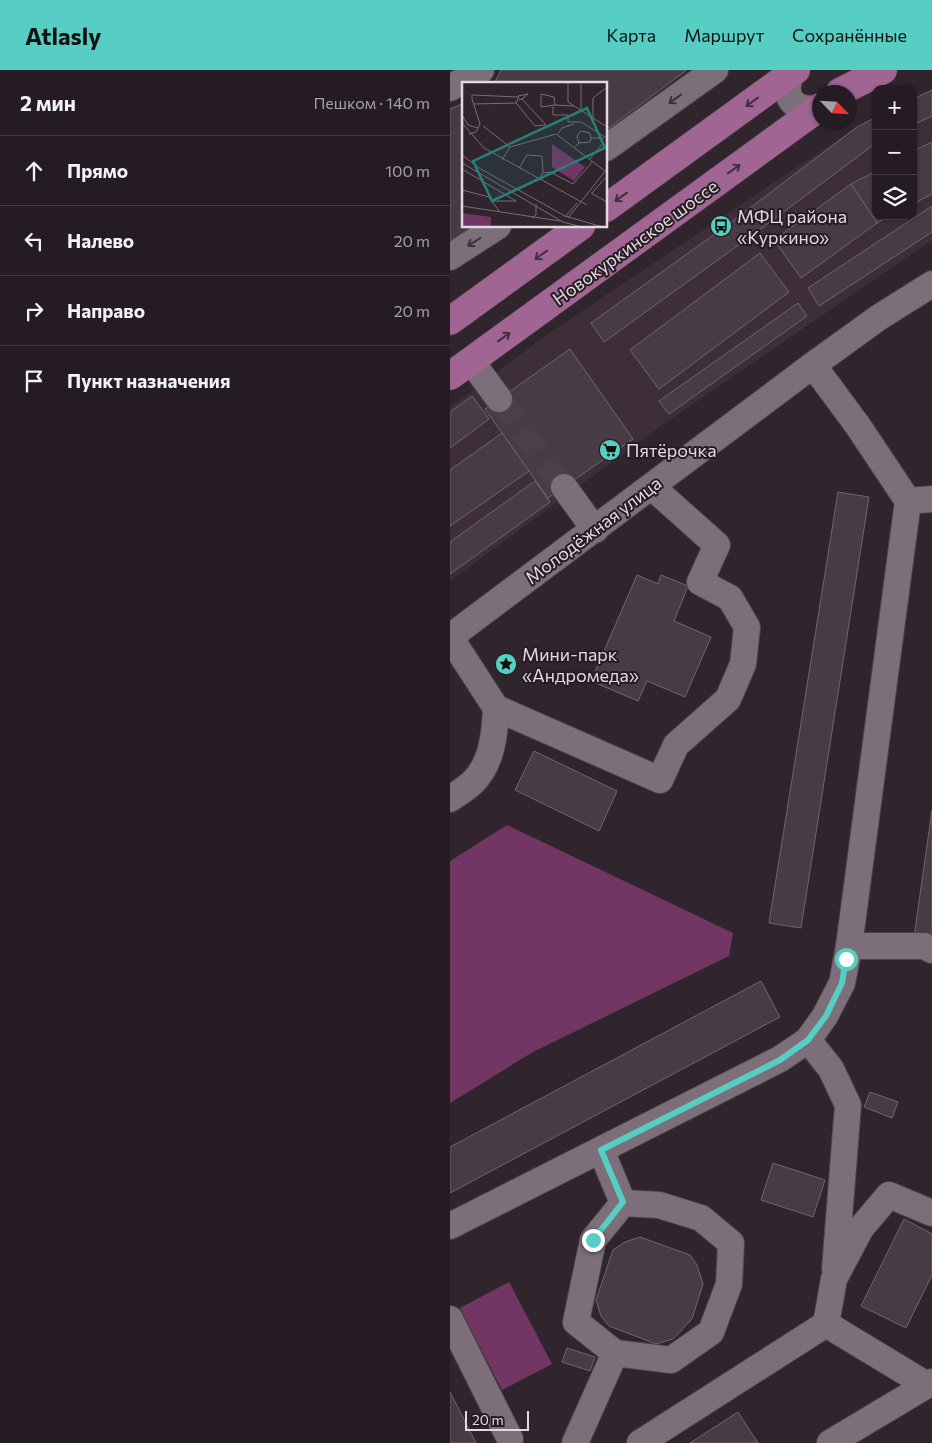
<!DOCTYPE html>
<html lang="ru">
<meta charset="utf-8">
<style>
:root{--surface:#241c22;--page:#30292f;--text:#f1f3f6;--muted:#a3a1a5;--line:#413a40;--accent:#56cec3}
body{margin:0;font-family:Commissioner,sans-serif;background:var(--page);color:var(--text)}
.controls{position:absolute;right:15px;top:15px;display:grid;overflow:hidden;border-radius:10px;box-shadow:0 1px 4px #0004}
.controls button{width:45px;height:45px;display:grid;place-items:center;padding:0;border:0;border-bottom:1px solid var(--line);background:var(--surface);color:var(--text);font:25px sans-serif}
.compass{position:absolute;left:362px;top:15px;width:45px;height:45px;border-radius:50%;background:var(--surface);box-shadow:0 1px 4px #0004;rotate:115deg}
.scale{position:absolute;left:15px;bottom:12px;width:64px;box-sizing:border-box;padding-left:5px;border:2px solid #e2dae0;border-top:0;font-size:14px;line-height:18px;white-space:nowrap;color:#e2dae0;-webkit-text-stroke:4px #261c23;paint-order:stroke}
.stop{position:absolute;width:15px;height:15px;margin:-11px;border:4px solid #56cec3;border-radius:50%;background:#fff}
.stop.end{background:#56cec3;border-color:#fff;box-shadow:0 1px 5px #0008}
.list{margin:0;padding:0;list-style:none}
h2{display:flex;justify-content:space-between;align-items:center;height:65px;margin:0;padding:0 20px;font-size:21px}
h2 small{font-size:16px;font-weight:400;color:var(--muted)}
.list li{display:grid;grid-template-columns:32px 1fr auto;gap:15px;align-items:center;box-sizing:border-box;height:70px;padding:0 20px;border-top:1px solid var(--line)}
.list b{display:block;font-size:19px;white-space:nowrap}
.list em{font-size:16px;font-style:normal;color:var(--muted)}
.icon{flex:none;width:28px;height:28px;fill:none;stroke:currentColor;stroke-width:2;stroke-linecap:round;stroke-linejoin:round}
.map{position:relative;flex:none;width:482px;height:1373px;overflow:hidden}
header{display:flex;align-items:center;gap:30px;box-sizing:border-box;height:70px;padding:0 25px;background:var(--accent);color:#111}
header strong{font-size:24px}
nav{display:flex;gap:28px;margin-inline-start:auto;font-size:18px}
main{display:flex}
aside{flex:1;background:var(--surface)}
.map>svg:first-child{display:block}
.built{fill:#3e2e39}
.green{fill:#723664}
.building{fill:#473b44;stroke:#72656e}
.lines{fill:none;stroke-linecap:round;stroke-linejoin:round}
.minor-tunnel{stroke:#4b4048;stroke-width:26;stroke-dasharray:26 13;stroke-linecap:butt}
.minor-casing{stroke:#4d434a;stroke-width:28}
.major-casing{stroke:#4d434a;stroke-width:29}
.minor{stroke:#7d6f79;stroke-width:26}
.major{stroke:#a06592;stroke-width:28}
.oneway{stroke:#3c3138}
.oneway2{stroke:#442e3f}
.route{stroke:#56cec3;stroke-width:6}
.labels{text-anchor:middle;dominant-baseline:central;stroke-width:4;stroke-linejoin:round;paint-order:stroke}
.poi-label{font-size:18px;fill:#e2dae0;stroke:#261c23;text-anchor:start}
.street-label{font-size:18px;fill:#e2dae0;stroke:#261c23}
.inset-road{fill:none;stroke:#776d75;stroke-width:1}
.view{fill:#248079;fill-opacity:0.15;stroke:#248079;stroke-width:2.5}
.inset-edge{fill:none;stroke:#e2dae0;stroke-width:2.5}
</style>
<header>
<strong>Atlasly</strong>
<nav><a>Карта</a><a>Маршрут</a><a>Сохранённые</a></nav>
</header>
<main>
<aside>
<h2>2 мин<small>Пешком · 140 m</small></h2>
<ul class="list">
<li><svg class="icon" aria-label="ahead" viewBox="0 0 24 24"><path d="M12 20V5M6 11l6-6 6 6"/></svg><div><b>Прямо</b></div><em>100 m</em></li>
<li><svg class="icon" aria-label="left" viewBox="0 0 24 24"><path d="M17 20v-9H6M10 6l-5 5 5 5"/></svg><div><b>Налево</b></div><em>20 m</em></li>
<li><svg class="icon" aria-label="right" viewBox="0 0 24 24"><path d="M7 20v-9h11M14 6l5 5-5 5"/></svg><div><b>Направо</b></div><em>20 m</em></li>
<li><svg class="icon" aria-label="arrive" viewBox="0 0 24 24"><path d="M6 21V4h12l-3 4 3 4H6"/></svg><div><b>Пункт назначения</b></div></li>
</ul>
</aside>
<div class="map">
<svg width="482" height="1373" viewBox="0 0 482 1373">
<rect width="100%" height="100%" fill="#30252d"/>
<polygon class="built" points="482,20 482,170 211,356 0,511 0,337 98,264 407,57 426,47 426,146 463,146 463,29"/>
<g class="green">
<polygon points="57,755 283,863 279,886 83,982 0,1033 0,791"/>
<polygon points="59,1212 102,1294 52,1320 10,1238"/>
</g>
<g class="building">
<polygon points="51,0 237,0 156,60 156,14 44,14"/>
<polygon points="482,20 482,46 463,55 463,29"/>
<polygon points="14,33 14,156 24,156 0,171 0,39"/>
<polygon points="426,47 426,73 304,164 154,272 141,253 291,145 407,57"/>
<polygon points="482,72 482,124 463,134 463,81"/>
<polygon points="426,101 426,146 440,146 427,153 401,114"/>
<polygon points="401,114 427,153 351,208 324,170"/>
<polygon points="482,136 482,162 369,236 358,218"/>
<polygon points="310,183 339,222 209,319 180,280"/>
<polygon points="348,233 357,246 219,344 209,331"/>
<polygon points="120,279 183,369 98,428 35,339"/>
<polygon points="22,326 39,349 0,378 0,342"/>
<polygon points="52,363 79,401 0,456 0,400"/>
<polygon points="85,411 100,432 0,504 0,472"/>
<polygon points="388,422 419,427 351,858 319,853"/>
<polygon points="187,505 208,514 211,505 238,516 224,551 261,567 235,627 197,611 188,631 141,611"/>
<polygon points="84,681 167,721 149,761 65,720"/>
<polygon points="482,740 482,870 464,867"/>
<polygon points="311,911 330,947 0,1123 0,1077"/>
<polygon points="420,1022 448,1032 442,1048 414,1037"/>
<polygon points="323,1093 375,1110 363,1147 311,1130"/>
<polygon points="454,1149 482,1164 482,1205 456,1258 411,1236"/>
<polygon points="190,1167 240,1185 247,1195 253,1214 242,1249 223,1269 206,1274 159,1256 151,1246 146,1230 163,1180 175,1172"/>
<polygon points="117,1278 145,1287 140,1301 112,1292"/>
<polygon points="0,1322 26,1373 0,1373"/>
<polygon points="288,1342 308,1373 240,1373"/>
</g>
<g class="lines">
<polyline class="minor-tunnel" points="49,329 114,417"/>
<g class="minor-casing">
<g id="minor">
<path d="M342 3C331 26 343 42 368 38"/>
<polyline points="0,18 31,0"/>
<polyline points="156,78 265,0"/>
<polyline points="0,187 48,156"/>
<polyline points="21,291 49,329"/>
<polyline points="114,417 145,460"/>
<polyline points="458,431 482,429"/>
<polyline points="0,567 46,638 210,710 226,675 278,629 293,594 297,557 280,528 250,512 267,475 202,417"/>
<polyline points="0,567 363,295 428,248 482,214"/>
<path d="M0 729C7 724 16 719 23 712 42 693 45 664 46 638"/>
<polyline points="399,876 474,876 482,880"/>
<polyline points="358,970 381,999 398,1035 385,1199"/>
<polyline points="0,1156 330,989 358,970 375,946 392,913 399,876 458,431 408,356 363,295"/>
<polyline points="0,1249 60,1369"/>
<polyline points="376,1254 477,1315"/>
<polyline points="165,1283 221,1290 261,1262 279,1214 281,1173 251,1148 209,1135 173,1133"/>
<polyline points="125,1373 165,1283 126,1252 143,1170 173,1133 151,1080"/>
<polyline points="190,1373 376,1254 384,1209 411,1158 439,1125 482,1143"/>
<polyline points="380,1373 482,1312"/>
</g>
</g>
<g class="major-casing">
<g id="major">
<polyline points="390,22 433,0"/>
<polyline points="156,138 346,0"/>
<polyline points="0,251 131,156"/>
<polyline points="0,306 370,37"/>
</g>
</g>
<use href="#minor" class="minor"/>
<use href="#major" class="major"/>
</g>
<defs><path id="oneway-shaft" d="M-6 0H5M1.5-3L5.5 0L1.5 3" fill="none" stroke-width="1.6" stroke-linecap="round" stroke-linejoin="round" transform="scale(1.25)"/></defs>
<g class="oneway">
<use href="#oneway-shaft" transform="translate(225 29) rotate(144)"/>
<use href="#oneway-shaft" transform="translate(24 172) rotate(148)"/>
</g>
<g class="oneway2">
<use href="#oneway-shaft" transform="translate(302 32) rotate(144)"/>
<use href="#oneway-shaft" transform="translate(284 99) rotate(-36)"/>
<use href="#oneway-shaft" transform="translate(171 127) rotate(144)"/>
<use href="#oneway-shaft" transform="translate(91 185) rotate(144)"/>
<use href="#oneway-shaft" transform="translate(54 267) rotate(-36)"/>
</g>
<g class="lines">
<polyline class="route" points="143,1170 173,1132 151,1080 330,990 358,970 376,946 392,913 396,889"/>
</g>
<defs>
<g id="bus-disc" transform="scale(1.125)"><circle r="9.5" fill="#56cec3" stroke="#261c23"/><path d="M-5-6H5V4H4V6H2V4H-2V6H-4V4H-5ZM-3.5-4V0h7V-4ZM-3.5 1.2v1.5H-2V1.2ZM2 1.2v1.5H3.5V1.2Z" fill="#111"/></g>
<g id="supermarket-disc" transform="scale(1.125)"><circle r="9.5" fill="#56cec3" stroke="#261c23"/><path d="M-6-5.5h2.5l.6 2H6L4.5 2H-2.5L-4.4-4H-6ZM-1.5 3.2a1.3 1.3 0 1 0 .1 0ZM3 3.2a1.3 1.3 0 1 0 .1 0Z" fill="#111"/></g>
<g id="sight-disc" transform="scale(1.125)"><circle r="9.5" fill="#56cec3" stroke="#261c23"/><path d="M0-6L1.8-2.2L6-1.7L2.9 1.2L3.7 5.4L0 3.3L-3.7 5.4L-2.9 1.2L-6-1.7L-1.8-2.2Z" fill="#111"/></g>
</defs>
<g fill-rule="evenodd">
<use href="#bus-disc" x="271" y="156"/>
<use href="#supermarket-disc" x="160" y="380"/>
<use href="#sight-disc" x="56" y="594"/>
</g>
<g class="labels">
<g class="poi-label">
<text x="287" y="146">МФЦ района<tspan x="287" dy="21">«Куркино»</tspan></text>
<text x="176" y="380">Пятёрочка</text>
<text x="72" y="584">Мини-парк<tspan x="72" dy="21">«Андромеда»</tspan></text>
</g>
<g class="street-label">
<text transform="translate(185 172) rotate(-36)">Новокуркинское шоссе</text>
<text transform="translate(143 460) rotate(-37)">Молодёжная улица</text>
</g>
</g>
<g transform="translate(12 12)">
<rect width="145" height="145" fill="#30252d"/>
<path d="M90 62 123 85 112 99 90 85ZM0 131 29 135V145H1Z" fill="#723664"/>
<path class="inset-road" d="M106 0V20L145 45M119 2V28M56 14 66 12 60 17M54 21 73 44 84 43 60 17 57 18M93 23 79 25V12L92 15 93 23 112 24M91 25V33H106V40H119L145 56M0 33 6 43 16 46M131 37V16L145 5M0 41 22 66 125 123M21 44 48 65M7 52 14 50 18 42 10 17V13L57 15 54 21 12 22M96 52 100 46 112 42M117 61 115 54 119 49 128 51 129 56M113 65 117 61 128 60 129 56H142M0 73 17 86 103 134 141 145M128 77 141 61M40 78 48 65 94 52 143 89M0 81 101 140 120 145M57 86 65 73 80 74 81 91 77 97M0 87 54 119H32M81 91 88 90 111 102 131 79M0 108 27 115 37 129M129 111 145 120M130 111 145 94M0 124 98 139M103 135 115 121M70 136 74 133V122M106 136 145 87"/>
<path class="view" d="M125 26 143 66 30 119 11 79Z"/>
<rect width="145" height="145" class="inset-edge"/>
</g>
</svg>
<div class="controls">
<button>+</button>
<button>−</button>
<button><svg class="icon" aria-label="layers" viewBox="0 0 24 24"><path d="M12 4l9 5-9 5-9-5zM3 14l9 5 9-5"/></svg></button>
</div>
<svg class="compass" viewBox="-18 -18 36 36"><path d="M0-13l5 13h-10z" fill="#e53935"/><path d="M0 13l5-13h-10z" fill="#a3a1a5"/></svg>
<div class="scale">20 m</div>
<div class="stop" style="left:396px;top:889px"></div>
<div class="stop end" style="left:143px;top:1170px"></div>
</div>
</main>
